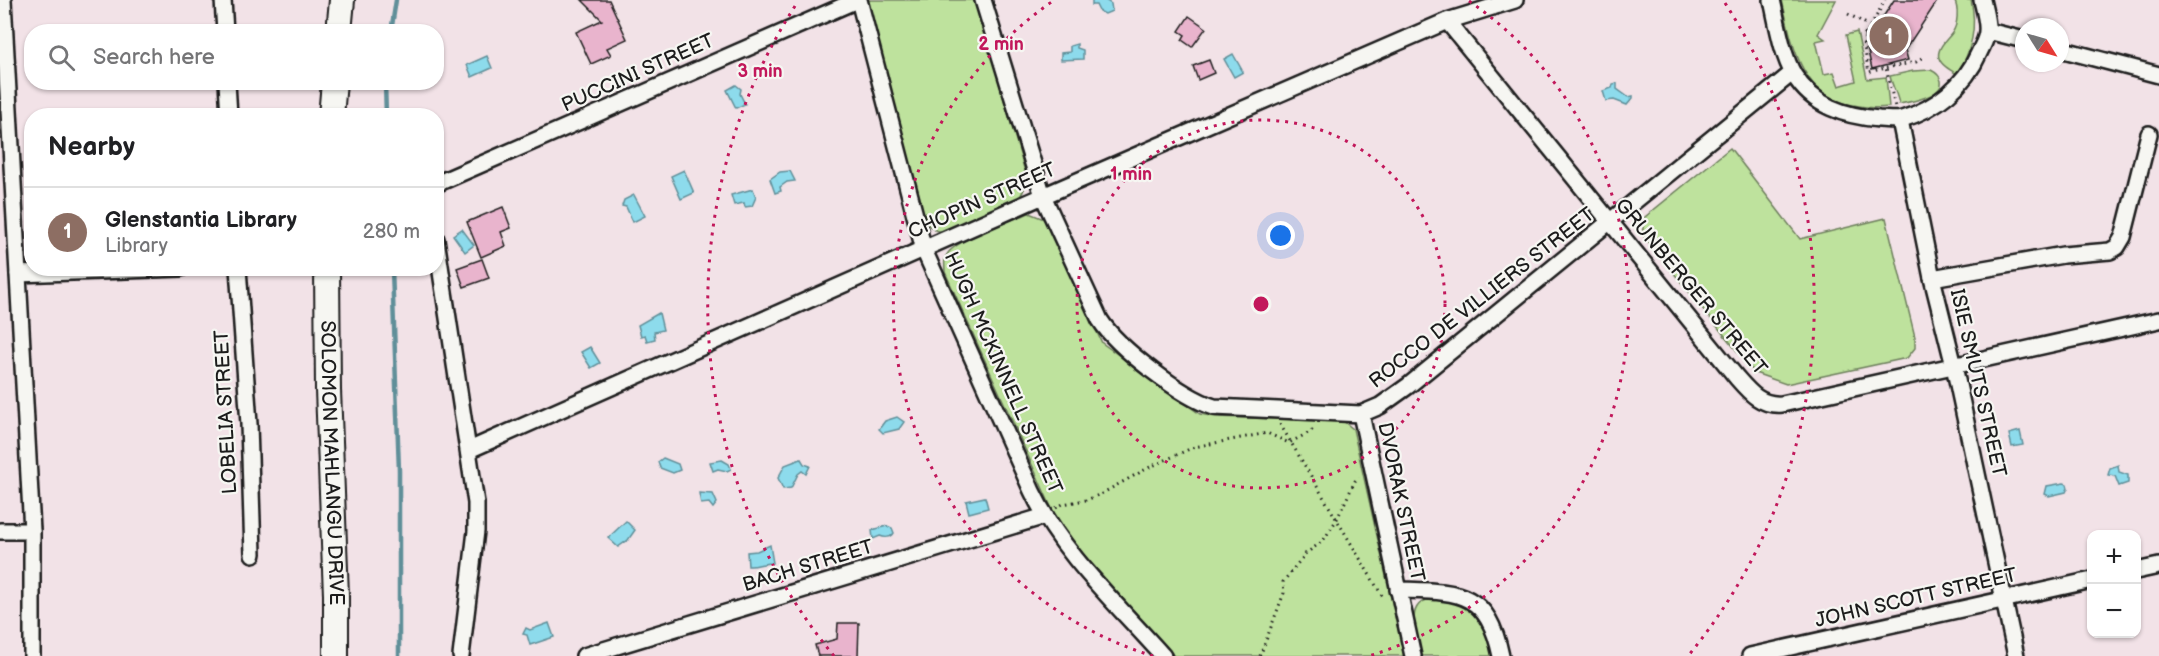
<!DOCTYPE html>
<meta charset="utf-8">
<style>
:root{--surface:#fff;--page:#f2f2f2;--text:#202124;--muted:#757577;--line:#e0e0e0;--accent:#7c3aed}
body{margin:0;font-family:"Balsamiq Sans",sans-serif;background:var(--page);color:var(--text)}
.controls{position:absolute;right:18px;bottom:18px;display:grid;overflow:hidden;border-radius:12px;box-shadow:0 2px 4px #0004}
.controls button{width:54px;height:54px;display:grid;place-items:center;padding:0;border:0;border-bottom:2px solid var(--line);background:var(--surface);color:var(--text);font:30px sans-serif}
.compass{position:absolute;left:2015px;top:18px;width:54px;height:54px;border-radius:50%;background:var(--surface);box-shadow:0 2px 4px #0004;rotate:127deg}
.you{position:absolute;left:1281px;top:236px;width:21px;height:21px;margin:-15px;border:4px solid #fff;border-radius:50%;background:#1a73e8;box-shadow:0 0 0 9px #1a73e833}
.badge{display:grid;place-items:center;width:39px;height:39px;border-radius:50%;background:var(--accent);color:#fff;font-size:20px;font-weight:700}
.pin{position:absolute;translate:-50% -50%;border:3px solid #fff;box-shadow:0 2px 6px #0006}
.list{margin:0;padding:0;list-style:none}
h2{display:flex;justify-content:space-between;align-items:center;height:78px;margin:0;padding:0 24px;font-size:26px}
h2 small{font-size:20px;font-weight:400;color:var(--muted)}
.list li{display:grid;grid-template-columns:39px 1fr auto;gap:18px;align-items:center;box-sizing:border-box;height:90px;padding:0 24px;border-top:2px solid var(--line)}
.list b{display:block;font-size:22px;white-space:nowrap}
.list p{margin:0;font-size:20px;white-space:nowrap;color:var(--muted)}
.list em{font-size:20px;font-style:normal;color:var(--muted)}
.icon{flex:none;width:33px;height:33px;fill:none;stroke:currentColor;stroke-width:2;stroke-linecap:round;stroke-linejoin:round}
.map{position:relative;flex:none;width:2159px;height:656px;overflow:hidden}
.search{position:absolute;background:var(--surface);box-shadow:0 2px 4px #0004;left:24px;top:24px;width:420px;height:66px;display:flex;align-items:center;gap:15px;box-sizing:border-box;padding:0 21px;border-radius:24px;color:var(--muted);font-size:22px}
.panel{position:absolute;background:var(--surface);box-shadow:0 2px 4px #0004;left:24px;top:108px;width:420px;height:168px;border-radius:24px}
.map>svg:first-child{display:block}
.green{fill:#bee29d;stroke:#6d7f5c;stroke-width:1.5}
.water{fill:#8ddbec;stroke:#608f99;stroke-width:1.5}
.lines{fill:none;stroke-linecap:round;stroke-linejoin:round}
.stream{stroke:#608f99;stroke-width:4.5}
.building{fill:#e9b4cd;stroke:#1c1c1c;stroke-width:1.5}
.minor-casing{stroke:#1c1c1c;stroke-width:20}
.primary-casing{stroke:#1c1c1c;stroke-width:28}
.path{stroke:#1c1c1c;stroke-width:3;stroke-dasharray:1.5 4.5;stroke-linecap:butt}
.minor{stroke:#f6f6f2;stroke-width:15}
.primary{stroke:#f6f6f2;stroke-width:24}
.ring{fill:none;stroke:#c2185b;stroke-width:3;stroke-dasharray:3 6}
.labels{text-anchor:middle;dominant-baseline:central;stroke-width:4.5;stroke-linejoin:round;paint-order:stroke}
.street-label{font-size:20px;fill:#1c1c1c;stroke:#f6f6f2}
.centre{fill:#c2185b;stroke:#f6f6f2;stroke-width:3}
.ring-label{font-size:18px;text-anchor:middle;font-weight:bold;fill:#c2185b;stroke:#f6f6f2;stroke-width:4.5;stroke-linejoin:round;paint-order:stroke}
</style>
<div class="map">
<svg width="2159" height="656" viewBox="0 0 2159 656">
<rect width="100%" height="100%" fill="#f2e2e7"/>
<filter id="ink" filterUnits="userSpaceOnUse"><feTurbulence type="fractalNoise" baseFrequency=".0167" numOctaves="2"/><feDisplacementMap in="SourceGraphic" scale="12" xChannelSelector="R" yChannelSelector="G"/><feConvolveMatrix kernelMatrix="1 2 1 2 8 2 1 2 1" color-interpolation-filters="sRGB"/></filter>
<g filter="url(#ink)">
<g class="green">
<path d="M865 0H975L1026 175C1026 186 1024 193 1016 201L943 232 935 230 923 221Z"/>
<path d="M1782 0H1836L1818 34 1825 39 1816 41 1824 74 1834 72 1839 86 1856 81 1846 35 1857 32 1867 79 1886 77 1889 107C1875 109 1866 107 1853 105 1801 98 1792 44 1782 0Z"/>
<path d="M1954 0H1971C1977 26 1972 51 1957 74 1950 70 1941 65 1939 58 1936 48 1948 39 1952 33 1958 25 1959 8 1954 0Z"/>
<path d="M1931 70C1935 72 1940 75 1941 81 1944 96 1910 102 1899 104 1897 93 1892 86 1890 76L1913 71Z"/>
<polygon points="1730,148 1800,239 1886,218 1915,337 1915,348 1907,358 1786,384 1755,373 1642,234 1645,217"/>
<path d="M1029 213 1044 219 1102 343 1200 414 1216 417 1343 421 1353 429 1404 656H1174L1061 529 945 272C945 265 943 259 948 253 958 239 1011 221 1029 213Z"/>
<path d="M1431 599C1438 599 1448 597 1454 599 1476 608 1488 634 1493 656H1421C1417 637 1403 603 1431 599Z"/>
</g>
<g class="water">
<polygon points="1092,0 1105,0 1111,4 1112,11 1105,14 1099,11 1096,5 1092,5"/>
<polygon points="1077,44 1077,48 1083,50 1083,59 1061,60 1061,53 1070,52 1070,46"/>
<polygon points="1233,54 1243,72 1234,77 1224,59"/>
<polygon points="487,56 492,68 472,77 467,65"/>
<polygon points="1617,83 1617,89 1628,97 1633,96 1633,98 1627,105 1614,100 1606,101 1603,91 1612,88 1613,84"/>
<polygon points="736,85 741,89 740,94 745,104 736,108 727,90"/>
<polygon points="684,170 694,193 681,199 671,176"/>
<polygon points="790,171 795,181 787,182 780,187 781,191 775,193 770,179 780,172"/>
<polygon points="753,189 756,197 752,206 745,207 744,203 734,205 731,195"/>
<polygon points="634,195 645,216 633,222 626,207 622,206 624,200"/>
<polygon points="462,229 474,245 465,252 453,235"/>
<polygon points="659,313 663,330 654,332 655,339 647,341 645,335 641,336 638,325"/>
<polygon points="590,347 600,363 591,368 581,352"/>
<polygon points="897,417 904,422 899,429 883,433 879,429 885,421"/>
<polygon points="2020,431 2023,445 2012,447 2009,434"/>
<polygon points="663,458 678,464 680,470 673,473 660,468 658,462"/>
<polygon points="801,459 804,464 810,466 806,474 802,471 798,474 791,488 783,489 778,478 785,465"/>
<polygon points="722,460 729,464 731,469 727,471 718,469 713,471 710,462"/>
<polygon points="2118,465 2119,472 2128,475 2128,483 2119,486 2115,476 2108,475 2110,468"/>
<polygon points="2064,483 2067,484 2068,488 2066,492 2049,496 2045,494 2047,486"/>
<polygon points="699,493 713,494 717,503 713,508 709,503 701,504"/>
<polygon points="985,497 988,508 969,513 966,501"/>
<polygon points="626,521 635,530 628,540 618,547 608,538"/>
<path d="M887 526 892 528 894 533C891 538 885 538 880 536L873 539 872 530Z"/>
<path d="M770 545 773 563C764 562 757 567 748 566L747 552 757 551Z"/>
<polygon points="549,623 554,637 530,645 527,635 523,634 526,628 530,630"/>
</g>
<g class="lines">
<g class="stream">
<polyline points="391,32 396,0"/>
<polyline points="385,82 386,116"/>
<polyline points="392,268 399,471 399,656"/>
</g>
</g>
<g class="building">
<polygon points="582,0 609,0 627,39 607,48 611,55 591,64 576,32 602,20"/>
<polygon points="1894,0 1938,0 1905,50 1908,60 1872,69 1864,34 1874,31"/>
<polygon points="1189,16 1206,28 1192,47 1182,40 1185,35 1179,31"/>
<polygon points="1209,60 1214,73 1198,80 1193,66"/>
<polygon points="503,207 511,228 501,232 506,246 481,257 467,222"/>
<polygon points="482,259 489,278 464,287 457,268"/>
<polygon points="838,623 859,623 858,656 818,656 815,645 837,639"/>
</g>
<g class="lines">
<g class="minor-casing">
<g id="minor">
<polyline points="3,0 32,531 32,656"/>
<polyline points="223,0 225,32"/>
<path d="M859 0 924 250 1032 491C1061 553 1118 605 1163 656"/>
<path d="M983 0 1043 196 1100 320C1118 348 1182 397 1214 407L1361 414 1380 406 1408 386 1792 73"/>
<path d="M1772 0C1777 22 1782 55 1794 75 1813 106 1844 116 1879 119 1886 119 1895 121 1902 119 1936 109 1965 85 1979 53 1982 46 1987 39 1987 31 1988 22 1984 9 1982 0"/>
<path d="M1447 21 1737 378C1750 393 1761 406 1782 404L2159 320"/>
<polyline points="1988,31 2024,40"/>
<polyline points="2060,49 2159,75"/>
<polyline points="227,82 229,116"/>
<polyline points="1900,120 1932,278 1954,366 2016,656"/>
<polyline points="436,184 857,0"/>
<polyline points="436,239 476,503 476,531 461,656"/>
<polyline points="238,268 249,424 253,554"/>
<polyline points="18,274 181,268"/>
<polyline points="1932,278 2063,255 2110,251 2117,247 2123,237 2149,134"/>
<polyline points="1361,414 1413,656"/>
<polyline points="469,450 1043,196 1447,21 1515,0"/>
<polyline points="0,531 32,531"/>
<polyline points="2136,571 2159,566"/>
<path d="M1398 590C1456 592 1487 588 1501 656"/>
<polyline points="584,656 1045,516"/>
<polyline points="1750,656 2092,580"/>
</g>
</g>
<g class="primary-casing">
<g id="primary">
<polyline points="339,32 342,0"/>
<polyline points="331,116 334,82"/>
<path id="s1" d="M327 268 328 390 336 595V656"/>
</g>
</g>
<g class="path">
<polyline points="1848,14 1870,26"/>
<polyline points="1868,32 1885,0"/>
<polyline points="1865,38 1863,42 1869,72 1886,68 1895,107"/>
<polyline points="1886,68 1916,62 1923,57"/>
<polyline points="1280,424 1384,599"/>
<polyline points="1056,508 1063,504 1086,500 1099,495 1148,468 1194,447 1267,433 1289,443 1310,432 1315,427"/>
<polyline points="1260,656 1284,593 1283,582 1305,554 1323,541 1337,519 1355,481 1359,477"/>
</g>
<use href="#minor" class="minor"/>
<use href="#primary" class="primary"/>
</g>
</g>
<g class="ring">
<circle cx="1261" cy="304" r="184"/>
<path d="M1153 656A368 368 0 0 1 1053 1M1469 1A368 368 0 0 1 1369 656"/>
<path d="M834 656A553 553 0 0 1 797 3M1725 3A553 553 0 0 1 1688 656"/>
</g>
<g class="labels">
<g class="street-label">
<text transform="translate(638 73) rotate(-24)">PUCCINI STREET</text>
<text transform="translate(982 201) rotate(-24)">CHOPIN STREET</text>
<text transform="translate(1691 287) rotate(50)">GRUNBERGER STREET</text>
<text transform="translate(1482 298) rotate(-38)">ROCCO DE VILLIERS STREET</text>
<text transform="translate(1003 373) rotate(66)">HUGH MCKINNELL STREET</text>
<text transform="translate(1978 383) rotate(77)">ISIE SMUTS STREET</text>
<text transform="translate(226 412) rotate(-93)">LOBELIA STREET</text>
<text stroke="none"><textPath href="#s1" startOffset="195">SOLOMON MAHLANGU DRIVE</textPath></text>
<text transform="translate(1401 502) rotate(78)">DVORAK STREET</text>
<text transform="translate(808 566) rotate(-17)">BACH STREET</text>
<text transform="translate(1916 598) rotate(-13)">JOHN SCOTT STREET</text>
</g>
</g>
<circle cx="1261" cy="304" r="9" class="centre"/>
<g class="ring-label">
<text x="1001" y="50">2 min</text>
<text x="760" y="77">3 min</text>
<text x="1131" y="180">1 min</text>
</g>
</svg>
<div class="controls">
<button>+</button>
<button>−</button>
</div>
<svg class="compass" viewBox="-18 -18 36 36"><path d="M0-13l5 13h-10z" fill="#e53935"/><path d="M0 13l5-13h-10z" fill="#757577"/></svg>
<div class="you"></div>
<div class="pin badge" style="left:1889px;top:36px;background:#8d6e63">1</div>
<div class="search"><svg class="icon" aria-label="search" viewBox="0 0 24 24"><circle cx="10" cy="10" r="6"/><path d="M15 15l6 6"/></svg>Search here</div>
<section class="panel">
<h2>Nearby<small></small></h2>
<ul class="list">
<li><span class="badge" style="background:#8d6e63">1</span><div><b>Glenstantia Library</b><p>Library</p></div><em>280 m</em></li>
</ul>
</section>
</div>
